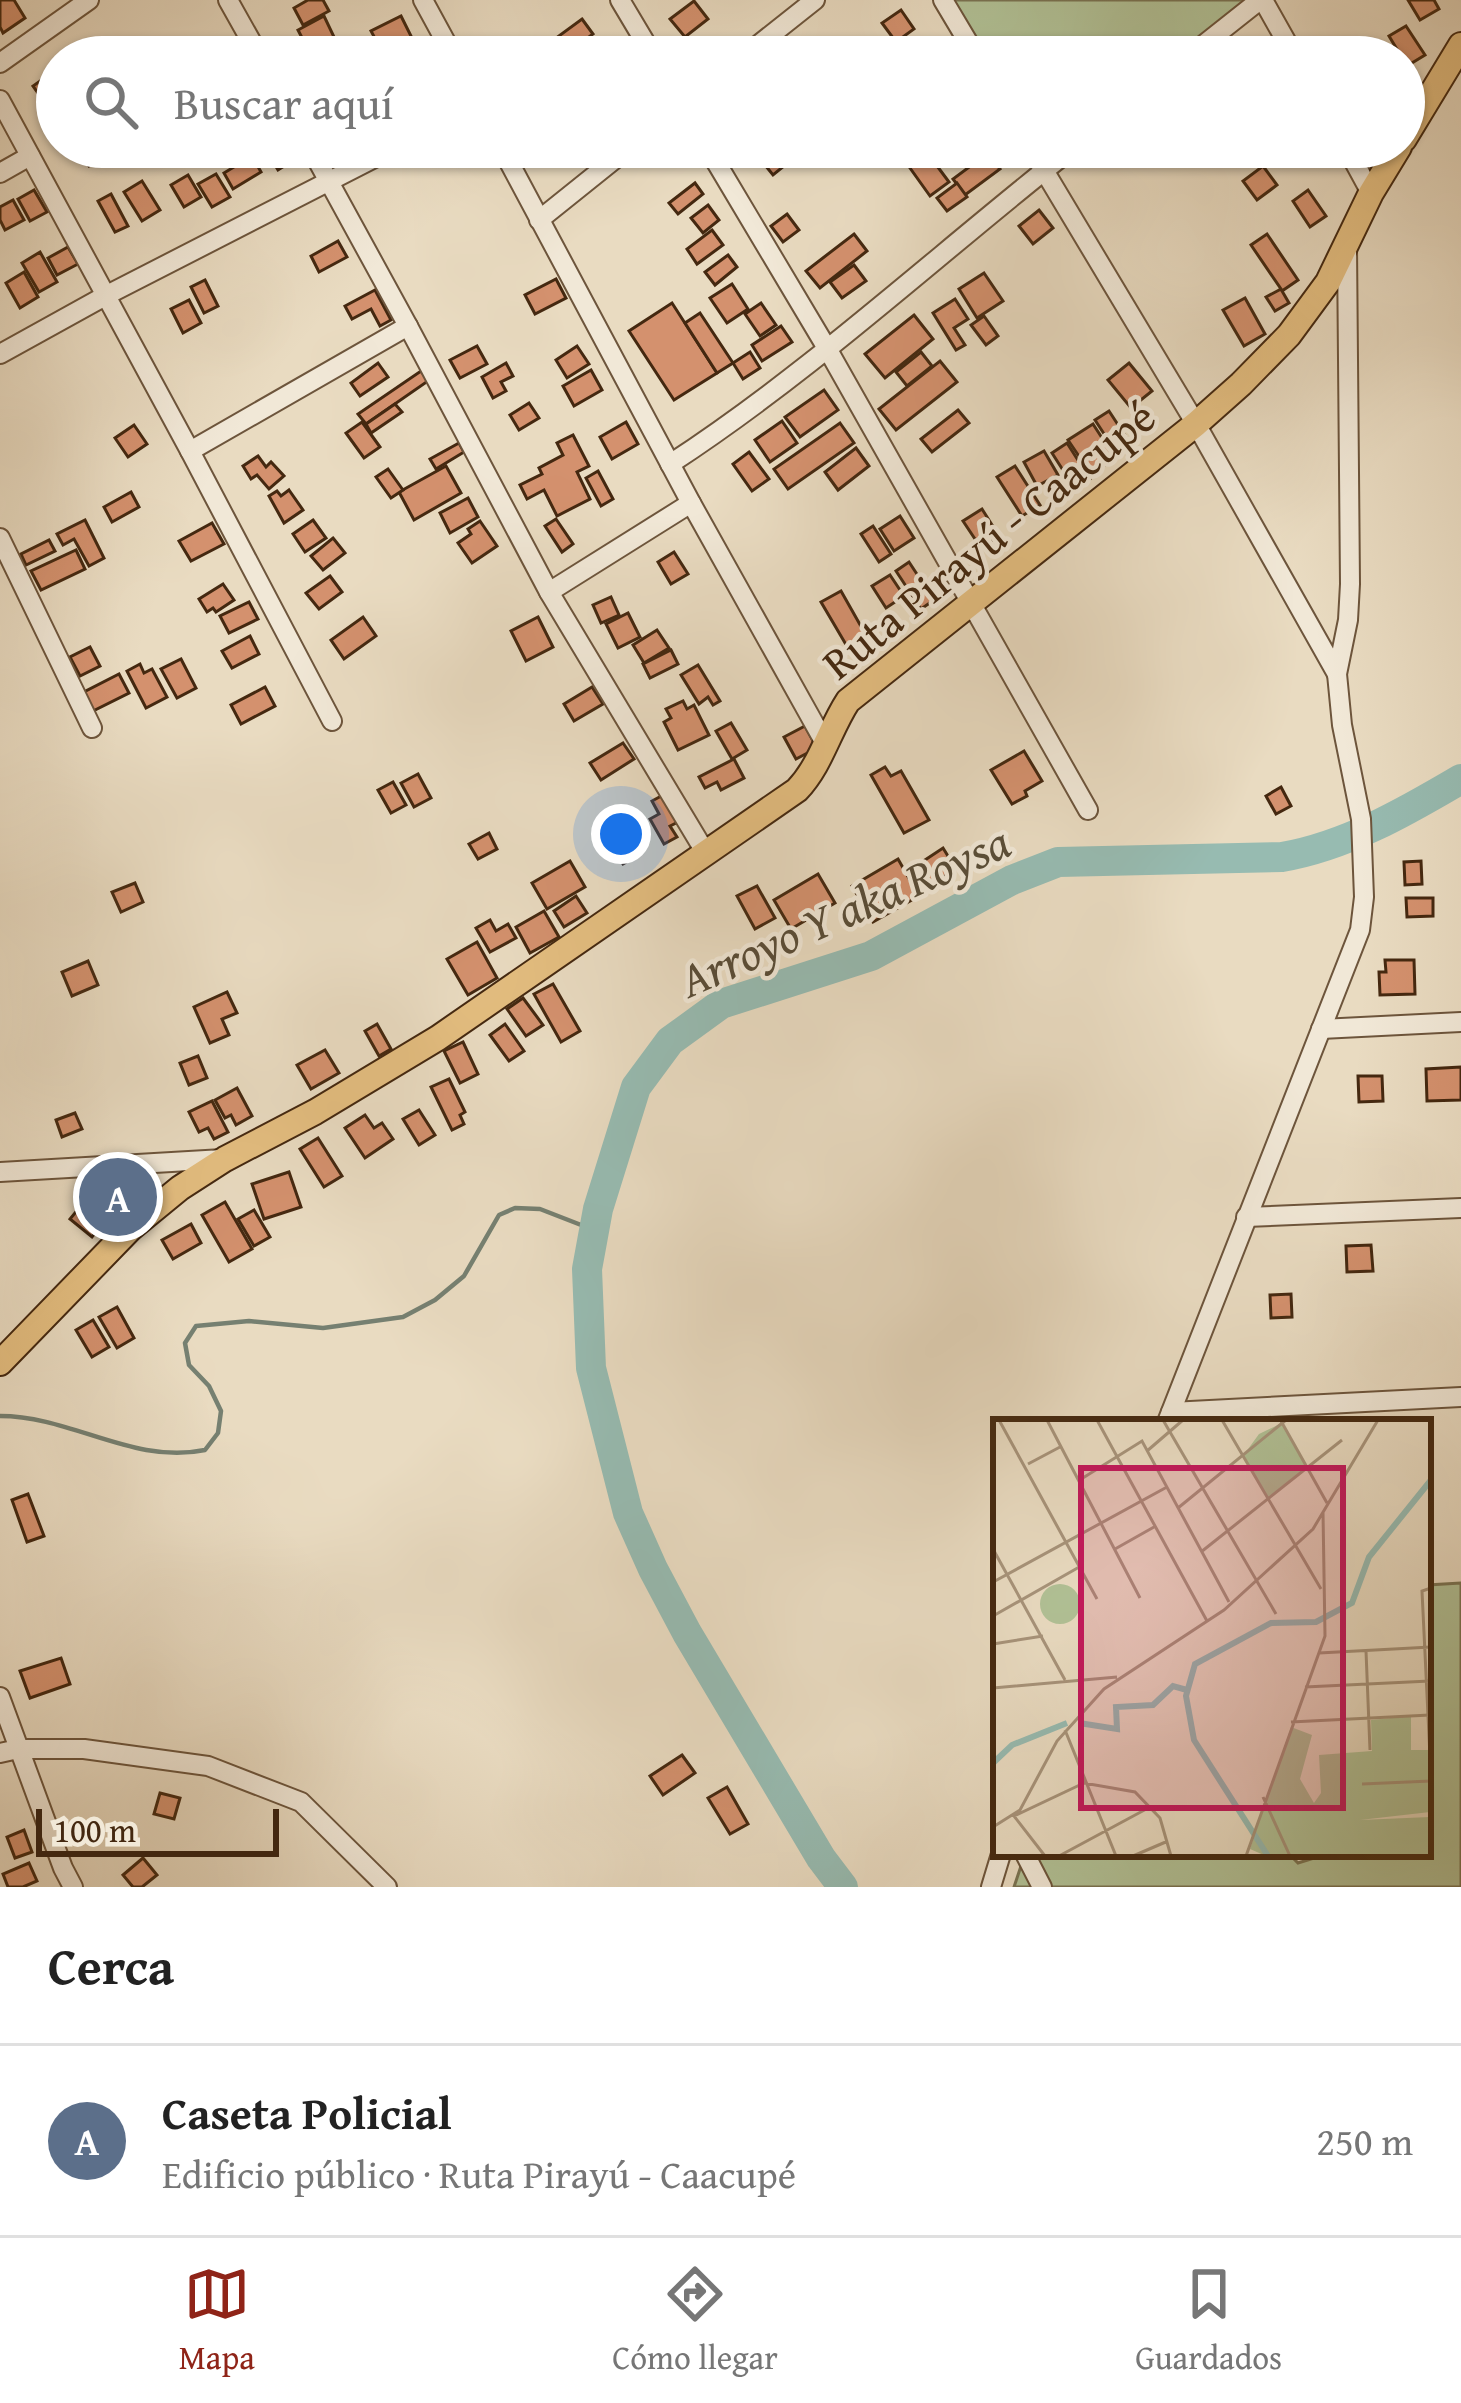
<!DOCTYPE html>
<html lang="es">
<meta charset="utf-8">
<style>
:root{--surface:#fff;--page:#f2f2f2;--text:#222;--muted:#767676;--line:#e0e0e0;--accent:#8f2418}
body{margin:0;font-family:"Gentium Book Plus",serif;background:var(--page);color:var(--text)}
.scale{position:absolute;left:36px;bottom:30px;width:243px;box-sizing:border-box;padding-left:12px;border:6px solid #442810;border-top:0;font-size:33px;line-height:42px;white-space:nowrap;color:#442810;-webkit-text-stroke:9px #f1e8d7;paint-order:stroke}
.you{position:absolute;left:621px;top:834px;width:42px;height:42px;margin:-30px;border:9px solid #fff;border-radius:50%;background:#1a73e8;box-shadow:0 0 0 18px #1a73e833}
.badge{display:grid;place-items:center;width:78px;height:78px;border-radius:50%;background:var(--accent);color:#fff;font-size:39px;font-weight:700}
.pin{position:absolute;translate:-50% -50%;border:6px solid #fff;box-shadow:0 3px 12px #0006}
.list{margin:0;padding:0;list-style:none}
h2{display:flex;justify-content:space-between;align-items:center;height:156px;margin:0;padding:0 48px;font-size:51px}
h2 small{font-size:39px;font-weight:400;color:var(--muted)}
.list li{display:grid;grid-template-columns:78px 1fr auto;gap:36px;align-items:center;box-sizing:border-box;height:192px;padding:0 48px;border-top:3px solid var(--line)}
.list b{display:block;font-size:45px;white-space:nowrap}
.list p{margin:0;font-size:39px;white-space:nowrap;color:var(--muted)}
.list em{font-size:39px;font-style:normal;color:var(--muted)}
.icon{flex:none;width:66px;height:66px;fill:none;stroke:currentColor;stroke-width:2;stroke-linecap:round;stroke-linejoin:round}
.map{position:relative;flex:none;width:1461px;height:1887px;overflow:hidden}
.search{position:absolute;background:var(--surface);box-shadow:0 3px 9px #0004;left:36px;right:36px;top:36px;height:132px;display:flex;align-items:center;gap:30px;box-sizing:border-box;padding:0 42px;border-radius:66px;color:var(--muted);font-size:45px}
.sheet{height:348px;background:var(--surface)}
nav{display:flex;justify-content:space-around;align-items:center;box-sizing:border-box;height:168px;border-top:3px solid var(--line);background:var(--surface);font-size:33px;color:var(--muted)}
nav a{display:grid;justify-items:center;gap:6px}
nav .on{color:var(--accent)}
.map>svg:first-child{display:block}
.green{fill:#b1c196;stroke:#7a7453;stroke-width:3}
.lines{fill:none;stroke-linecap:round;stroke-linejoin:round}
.stream{stroke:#768071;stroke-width:4.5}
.river{stroke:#97bbb1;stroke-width:30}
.building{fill:#d4916e;stroke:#442810;stroke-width:3}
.minor-casing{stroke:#6d553c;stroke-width:22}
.major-casing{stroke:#442810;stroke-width:28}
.minor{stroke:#f1e8d7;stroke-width:18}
.major{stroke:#e4be80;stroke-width:24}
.labels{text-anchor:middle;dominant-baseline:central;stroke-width:9;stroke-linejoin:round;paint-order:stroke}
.street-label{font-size:45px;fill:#442810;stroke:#f1e8d7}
.water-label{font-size:48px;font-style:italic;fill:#594d38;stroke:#f1e8d7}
.inset-river{fill:none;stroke:#97bbb1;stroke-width:6}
.inset-road{fill:none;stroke:#a7937a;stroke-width:3}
.view{fill:#c2185b;fill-opacity:0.15;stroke:#c2185b;stroke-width:6}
.inset-edge{fill:none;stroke:#442810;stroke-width:6}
</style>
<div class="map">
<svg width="1461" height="1887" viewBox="0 0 1461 1887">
<rect width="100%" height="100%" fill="#e9dbc1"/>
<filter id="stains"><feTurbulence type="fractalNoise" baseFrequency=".00167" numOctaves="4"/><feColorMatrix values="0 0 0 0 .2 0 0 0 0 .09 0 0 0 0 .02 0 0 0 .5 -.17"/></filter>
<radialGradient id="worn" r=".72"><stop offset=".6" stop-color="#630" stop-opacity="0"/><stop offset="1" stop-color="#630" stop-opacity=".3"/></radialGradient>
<g class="green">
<polygon points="943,0 1260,0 1188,57 977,57"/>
<polygon points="1461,1583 1461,1887 1014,1887 1025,1854 1289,1854 1298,1863 1327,1854 1428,1854 1428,1585"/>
</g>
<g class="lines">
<path class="stream" d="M0 1416C72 1416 133 1465 205 1450L218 1433 221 1411 209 1386 189 1365 185 1343 196 1326 249 1321 323 1328 403 1317 435 1300 464 1276 499 1215 515 1208 540 1209 594 1230"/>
<path class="river" d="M843 1887 821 1858 687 1633 653 1569 628 1513 591 1368 587 1269 598 1209 636 1087 670 1041 721 1004 871 956 1012 880 1058 862 1282 857C1346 846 1405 812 1461 779"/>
</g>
<g class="building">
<polygon points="0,0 14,0 25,18 3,33 0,27"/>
<polygon points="308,0 323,0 329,11 303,25 294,8"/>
<polygon points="1408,0 1434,0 1439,9 1420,20"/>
<polygon points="694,1 708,19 685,37 670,19"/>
<polygon points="901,10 914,29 896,42 882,23"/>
<polygon points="324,16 335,39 320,47 323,52 312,57 298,30"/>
<polygon points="401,16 414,42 385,57 371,31"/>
<polygon points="582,19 593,34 563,56 552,41"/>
<polygon points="1406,26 1425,55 1407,66 1389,36"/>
<polygon points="50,74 57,83 57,105 50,110 33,86"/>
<polygon points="79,147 117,147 118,150 89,166"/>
<polygon points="264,147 294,147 300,156 278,170"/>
<polygon points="777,147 795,147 800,153 773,175 761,160"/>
<polygon points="895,147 923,147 949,182 930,196"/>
<polygon points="988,153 1000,169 965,195 953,179"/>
<polygon points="252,156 261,172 233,189 224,173"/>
<polygon points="1263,166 1277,185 1257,200 1243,181"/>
<polygon points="216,174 230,197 212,207 198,184"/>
<polygon points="188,175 201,197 184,207 171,185"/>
<polygon points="142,181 160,210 142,221 124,192"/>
<polygon points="695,183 703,194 678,214 669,203"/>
<polygon points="957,183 967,197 947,211 937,198"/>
<polygon points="34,190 47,212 30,221 18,199"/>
<polygon points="1308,190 1326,216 1310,227 1293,201"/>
<polygon points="111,194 128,226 115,232 98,201"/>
<polygon points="13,200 24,220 5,230 0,220 0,207"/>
<polygon points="708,205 719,220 703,233 691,218"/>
<polygon points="1039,210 1053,228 1033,244 1019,226"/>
<polygon points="787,214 799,230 783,242 771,226"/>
<polygon points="712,230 723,245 697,264 687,249"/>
<polygon points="854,234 867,251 820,288 806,271"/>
<polygon points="1267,234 1298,280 1282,291 1289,303 1275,311 1266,297 1281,289 1251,245"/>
<polygon points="338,241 347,257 319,272 311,256"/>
<polygon points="68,247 78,264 57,275 48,258"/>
<polygon points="40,252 57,282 39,292 22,263"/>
<polygon points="728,255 737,267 715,285 705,272"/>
<polygon points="854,265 866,281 842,298 830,282"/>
<polygon points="24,272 38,297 20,308 6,283"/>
<polygon points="984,273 1003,301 977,318 959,289"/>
<polygon points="556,279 566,298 535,314 525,295"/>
<polygon points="205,280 218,306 204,313 191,287"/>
<polygon points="732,284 748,309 727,323 710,298"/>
<polygon points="375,290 391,320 380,326 371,309 352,319 345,306"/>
<polygon points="1245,298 1265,334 1244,346 1223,310"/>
<polygon points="955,299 968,319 954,328 965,345 956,350 933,313"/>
<polygon points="189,300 201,323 183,333 171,309"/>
<polygon points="672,303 717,373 674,400 629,331"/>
<polygon points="761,303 776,325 760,336 745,314"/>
<polygon points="700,313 733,363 717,373 685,323"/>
<polygon points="914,315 933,339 885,378 865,354"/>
<polygon points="984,316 998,336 986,345 971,325"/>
<polygon points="781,326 792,342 762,361 752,345"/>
<polygon points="477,346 487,364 460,378 450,360"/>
<polygon points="577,346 589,364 567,378 556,360"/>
<polygon points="750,352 760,368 743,379 733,363"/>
<polygon points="921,352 932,366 907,386 896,372"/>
<polygon points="940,361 957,382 896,430 879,409"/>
<polygon points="378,363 388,377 360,396 351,383"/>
<polygon points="506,363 513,376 501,382 506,391 493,398 482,377"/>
<polygon points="1129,363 1152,391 1131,408 1108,380"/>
<polygon points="591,370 602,390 574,406 563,386"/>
<polygon points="421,371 428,381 366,424 358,414"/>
<polygon points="824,390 838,410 800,437 785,417"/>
<polygon points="529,403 539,418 519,430 510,415"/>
<polygon points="395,404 402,412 371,433 366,424"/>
<polygon points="958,410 969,423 932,452 921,439"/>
<polygon points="1109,411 1126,437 1112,446 1095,420"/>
<polygon points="782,421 797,443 770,462 755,440"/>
<polygon points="362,422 380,447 364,458 346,433"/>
<polygon points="626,422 638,444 612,459 600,437"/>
<polygon points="840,423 854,443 788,489 774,469"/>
<polygon points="1093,424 1115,458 1091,474 1068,440"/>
<polygon points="134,425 147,444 128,457 115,438"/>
<polygon points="573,435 589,466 577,472 590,499 557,516 544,490 527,499 520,485 542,474 539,468 563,455 557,443"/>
<polygon points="459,443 464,452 436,469 430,459"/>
<polygon points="1067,443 1090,479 1075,489 1052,453"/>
<polygon points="856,448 869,466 838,490 825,472"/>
<polygon points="1044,451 1058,475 1037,486 1024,462"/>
<polygon points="749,452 769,479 752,491 733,464"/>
<polygon points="258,456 266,467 271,462 284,476 269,489 257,475 251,479 243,466"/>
<polygon points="446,466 461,493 414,520 399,492"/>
<polygon points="1015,466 1040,505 1022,516 997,477"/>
<polygon points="388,469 403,490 391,498 376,477"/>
<polygon points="598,471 613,499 601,506 586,478"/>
<polygon points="289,490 303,510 284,523 269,496 277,491 281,496"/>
<polygon points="131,492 139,507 112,522 104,507"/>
<polygon points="468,498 478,517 450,533 440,513"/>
<polygon points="982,509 999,536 981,548 963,521"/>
<polygon points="900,516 914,538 894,551 880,529"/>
<polygon points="556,519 573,544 562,552 545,526"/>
<polygon points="85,520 104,558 89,566 74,539 63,545 57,534"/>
<polygon points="313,520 326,538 305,552 293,534"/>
<polygon points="480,521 497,546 472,563 458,543 471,534 468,529"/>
<polygon points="212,523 224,544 191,561 179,541"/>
<polygon points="873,526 891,554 879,562 861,534"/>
<polygon points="333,538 345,553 323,570 311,556"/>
<polygon points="49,540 55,551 26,565 21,554"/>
<polygon points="76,550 85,569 41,590 31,571"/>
<polygon points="674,552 688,574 671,584 658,562"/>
<polygon points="909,562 934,600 921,609 896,571"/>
<polygon points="890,575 904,596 886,608 872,586"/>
<polygon points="330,576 342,592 319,609 306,593"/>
<polygon points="223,584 234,600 216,612 213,608 207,612 199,599"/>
<polygon points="841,591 867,637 848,648 821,602"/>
<polygon points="611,597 619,615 601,623 593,605"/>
<polygon points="249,602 258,619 229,633 220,616"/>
<polygon points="628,613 640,637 618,648 606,624"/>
<polygon points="363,617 376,636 344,659 331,640"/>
<polygon points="538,617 553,647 526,661 511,631"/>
<polygon points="657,630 669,648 644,663 633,645"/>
<polygon points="250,636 259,654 232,668 222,651"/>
<polygon points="90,647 100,666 80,676 70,657"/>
<polygon points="671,650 678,664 650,678 643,664"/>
<polygon points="181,659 196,688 177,698 161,669"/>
<polygon points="140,664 144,673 152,669 167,697 146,708 127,671"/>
<polygon points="698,665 720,701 713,705 708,697 699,704 681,675"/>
<polygon points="119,674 129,693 91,712 82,693"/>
<polygon points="265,687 275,706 241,724 231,705"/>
<polygon points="592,687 603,704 574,721 564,704"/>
<polygon points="683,701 687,709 694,705 709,735 678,750 664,722 671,718 666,709"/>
<polygon points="731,723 747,750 732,759 716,731"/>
<polygon points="805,726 817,748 796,759 784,737"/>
<polygon points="623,743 634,759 601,780 590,763"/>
<polygon points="1024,751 1042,781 1025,791 1027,796 1012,804 991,770"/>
<polygon points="734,759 744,778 721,790 717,782 705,788 699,777"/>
<polygon points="885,767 891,776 901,771 929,820 904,833 871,775"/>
<polygon points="418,774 431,798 414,807 401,783"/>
<polygon points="393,782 406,805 391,813 378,790"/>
<polygon points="1281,787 1291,806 1276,814 1266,796"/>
<polygon points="665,794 680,821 670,826 677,837 664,844 650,819 659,814 652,801"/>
<polygon points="624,829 639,855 623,864 608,838"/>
<polygon points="489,833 497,849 478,859 469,844"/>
<polygon points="943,848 956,869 932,884 919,864"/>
<polygon points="898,859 919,896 873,922 852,886"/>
<polygon points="570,861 585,887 547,909 532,883"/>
<polygon points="1421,861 1422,884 1405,885 1404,862"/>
<polygon points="818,874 835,903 791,929 774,900"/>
<polygon points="135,883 143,902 121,912 112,892"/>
<polygon points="757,886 775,918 755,929 737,896"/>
<polygon points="576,896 587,913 564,927 554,911"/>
<polygon points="1406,898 1433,898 1433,916 1407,917"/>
<polygon points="544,911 559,937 530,953 516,927"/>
<polygon points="490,920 496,931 508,924 516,938 490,952 476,928"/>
<polygon points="477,942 497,978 468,995 447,959"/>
<polygon points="1385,960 1414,960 1415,994 1380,995 1379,972 1386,972"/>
<polygon points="88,961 98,985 72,996 62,972"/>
<polygon points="553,984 580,1031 561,1042 534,994"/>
<polygon points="227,992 237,1013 222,1019 229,1035 210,1043 194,1007"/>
<polygon points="523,998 543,1025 526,1036 507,1009"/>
<polygon points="377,1024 391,1049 379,1056 365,1031"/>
<polygon points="505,1024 524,1051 509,1061 490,1035"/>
<polygon points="463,1042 478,1074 460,1083 444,1051"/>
<polygon points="325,1050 339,1073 311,1089 297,1065"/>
<polygon points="198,1056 207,1078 189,1085 180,1063"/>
<polygon points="1461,1067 1461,1100 1427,1101 1426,1069"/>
<polygon points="1358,1076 1382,1076 1383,1101 1359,1102"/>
<polygon points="449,1079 465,1112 460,1115 464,1124 452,1130 431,1087"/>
<polygon points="237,1088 252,1116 236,1125 231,1115 225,1118 215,1100"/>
<polygon points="212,1101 228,1132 214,1139 208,1128 199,1132 189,1112"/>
<polygon points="419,1110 435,1135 419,1145 403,1119"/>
<polygon points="75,1113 82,1129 62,1137 56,1120"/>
<polygon points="365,1115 374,1128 382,1123 393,1139 365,1158 345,1128"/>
<polygon points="318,1138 342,1176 324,1187 300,1149"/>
<polygon points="289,1172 301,1207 264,1219 252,1184"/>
<polygon points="225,1202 252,1249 229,1262 202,1215"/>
<polygon points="79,1208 101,1226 92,1237 70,1219"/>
<polygon points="254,1210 270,1237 254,1246 238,1219"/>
<polygon points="191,1224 201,1243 173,1259 162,1240"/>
<polygon points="1371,1245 1373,1271 1347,1272 1346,1246"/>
<polygon points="1291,1294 1292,1317 1271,1318 1270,1295"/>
<polygon points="117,1307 134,1338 117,1348 99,1317"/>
<polygon points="93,1320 109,1347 92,1357 76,1330"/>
<polygon points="28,1494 44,1536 27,1542 12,1500"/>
<polygon points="61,1658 70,1684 30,1698 20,1671"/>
<polygon points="682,1755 695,1773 663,1795 650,1776"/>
<polygon points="727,1787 748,1824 730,1834 708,1798"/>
<polygon points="160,1793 180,1798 174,1819 154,1814"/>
<polygon points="24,1830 32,1852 15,1858 7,1837"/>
<polygon points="143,1858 157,1875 142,1887 133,1887 123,1875"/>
<polygon points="29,1863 37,1881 23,1887 8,1887 3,1874"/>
</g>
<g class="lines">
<g class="minor-casing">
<g id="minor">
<polyline points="228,0 260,57"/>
<polyline points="423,0 454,57"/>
<polyline points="620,0 654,57"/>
<polyline points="943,0 977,57"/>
<polyline points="1263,0 1295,57"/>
<polyline points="743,57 815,0"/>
<polyline points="1188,57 1260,0"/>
<polyline points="0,63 89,0"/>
<polyline points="0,100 190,451 332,721"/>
<polyline points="310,147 408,326 549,592 707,855"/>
<polyline points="501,147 691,503 825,743"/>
<polyline points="707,147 828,350 1088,810"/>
<polyline points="1030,147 1196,424 1337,674"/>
<polyline points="1346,147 1371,193"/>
<polyline points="0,173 30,156"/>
<polyline points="539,220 630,147"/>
<polyline points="0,354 105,296 396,147"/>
<polyline points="190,451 408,326"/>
<path d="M670 464C814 370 939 253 1074 147"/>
<polyline points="0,538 92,728"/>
<polyline points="549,592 691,503"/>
<polyline points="1321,1029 1461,1022"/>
<polyline points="0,1172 223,1159"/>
<polyline points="1246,1217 1461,1208"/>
<polyline points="1171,1412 1461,1397"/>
<polyline points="1167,1422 1360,930 1364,897 1361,819 1342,725 1337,674 1348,620 1350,584 1347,247"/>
<polyline points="0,1697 63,1868 73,1887"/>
<polyline points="0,1753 18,1749 84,1749 208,1766 301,1802 387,1887"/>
<polyline points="1025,1854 1042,1887"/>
<polyline points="991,1887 1001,1854"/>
</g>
</g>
<g class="major-casing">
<g id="major">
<polyline points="1404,139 1461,45"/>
<path d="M0 1363 130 1229 180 1188 225 1159 315 1112 438 1038 797 790C821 765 829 730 848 701L1196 424 1241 384 1289 335 1328 282 1371 193 1399 147"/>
</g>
</g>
<use href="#minor" class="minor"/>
<use href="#major" class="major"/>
</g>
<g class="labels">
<g class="street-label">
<text transform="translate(988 539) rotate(-39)">Ruta Pirayú - Caacupé</text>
</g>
<g class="water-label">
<text transform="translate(844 910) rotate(-24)">Arroyo Y aka Roysa</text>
</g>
</g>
<g transform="translate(993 1419)">
<rect width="438" height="438" fill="#e9dbc1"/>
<path d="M289 4 315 49 275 80 250 37 266 15ZM47 185a20 20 0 1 1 40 0a20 20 0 1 1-40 0ZM418 297V331H435L437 393 367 401 437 398 438 437H273L257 430 298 308 319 316 307 360 321 384 328 374 326 336 379 332 378 301Z" fill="#b1c196"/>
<path class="inset-river" d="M86 304 124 310 123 288 160 286 180 267 194 271M0 344 19 326 74 304M275 437 201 321 193 277 202 245 278 204 323 203 359 184 376 138 438 61"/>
<path class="inset-road" d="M6 1 104 180M54 1 147 179M104 1 214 202M170 1 283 195M229 1 328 170M288 2 334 84M154 32 190 1M35 45 67 28M85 62 149 22 236 183M185 89 293 1M0 130 72 261M122 130 161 108M208 133 349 21M2 162 174 68M438 169 429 172 438 358M0 197 88 147M0 225 50 217M373 232 377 331M326 234 438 228M312 268 437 262M0 269 124 258M298 303 437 296M72 311 123 437M369 365 438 362M270 378 297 437M0 408 27 391 64 322 111 270 231 191 320 110 385 1M52 437 21 397 91 364 142 373 167 399 178 437M66 437 157 388M140 437 175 422M253 437 332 217 330 93"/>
<path class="view" d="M88 49H350V389H88Z"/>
<rect width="438" height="438" class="inset-edge"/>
</g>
<rect width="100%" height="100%" filter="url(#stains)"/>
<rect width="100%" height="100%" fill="url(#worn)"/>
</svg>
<div class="scale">100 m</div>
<div class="you"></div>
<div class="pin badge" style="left:118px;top:1197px;background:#5c6f8a">A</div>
<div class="search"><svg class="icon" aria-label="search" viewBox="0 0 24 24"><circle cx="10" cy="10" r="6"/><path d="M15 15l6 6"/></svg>Buscar aquí</div>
</div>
<section class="sheet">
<h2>Cerca<small></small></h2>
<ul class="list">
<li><span class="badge" style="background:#5c6f8a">A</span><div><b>Caseta Policial</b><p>Edificio público · Ruta Pirayú - Caacupé</p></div><em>250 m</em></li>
</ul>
</section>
<nav>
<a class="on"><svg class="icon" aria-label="map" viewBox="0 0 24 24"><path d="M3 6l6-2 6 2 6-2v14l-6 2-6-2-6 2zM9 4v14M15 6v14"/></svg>Mapa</a>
<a><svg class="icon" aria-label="directions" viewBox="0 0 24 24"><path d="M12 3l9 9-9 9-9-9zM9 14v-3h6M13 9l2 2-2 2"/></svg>Cómo llegar</a>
<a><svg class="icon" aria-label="saved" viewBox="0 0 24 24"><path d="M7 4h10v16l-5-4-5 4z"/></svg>Guardados</a>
</nav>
